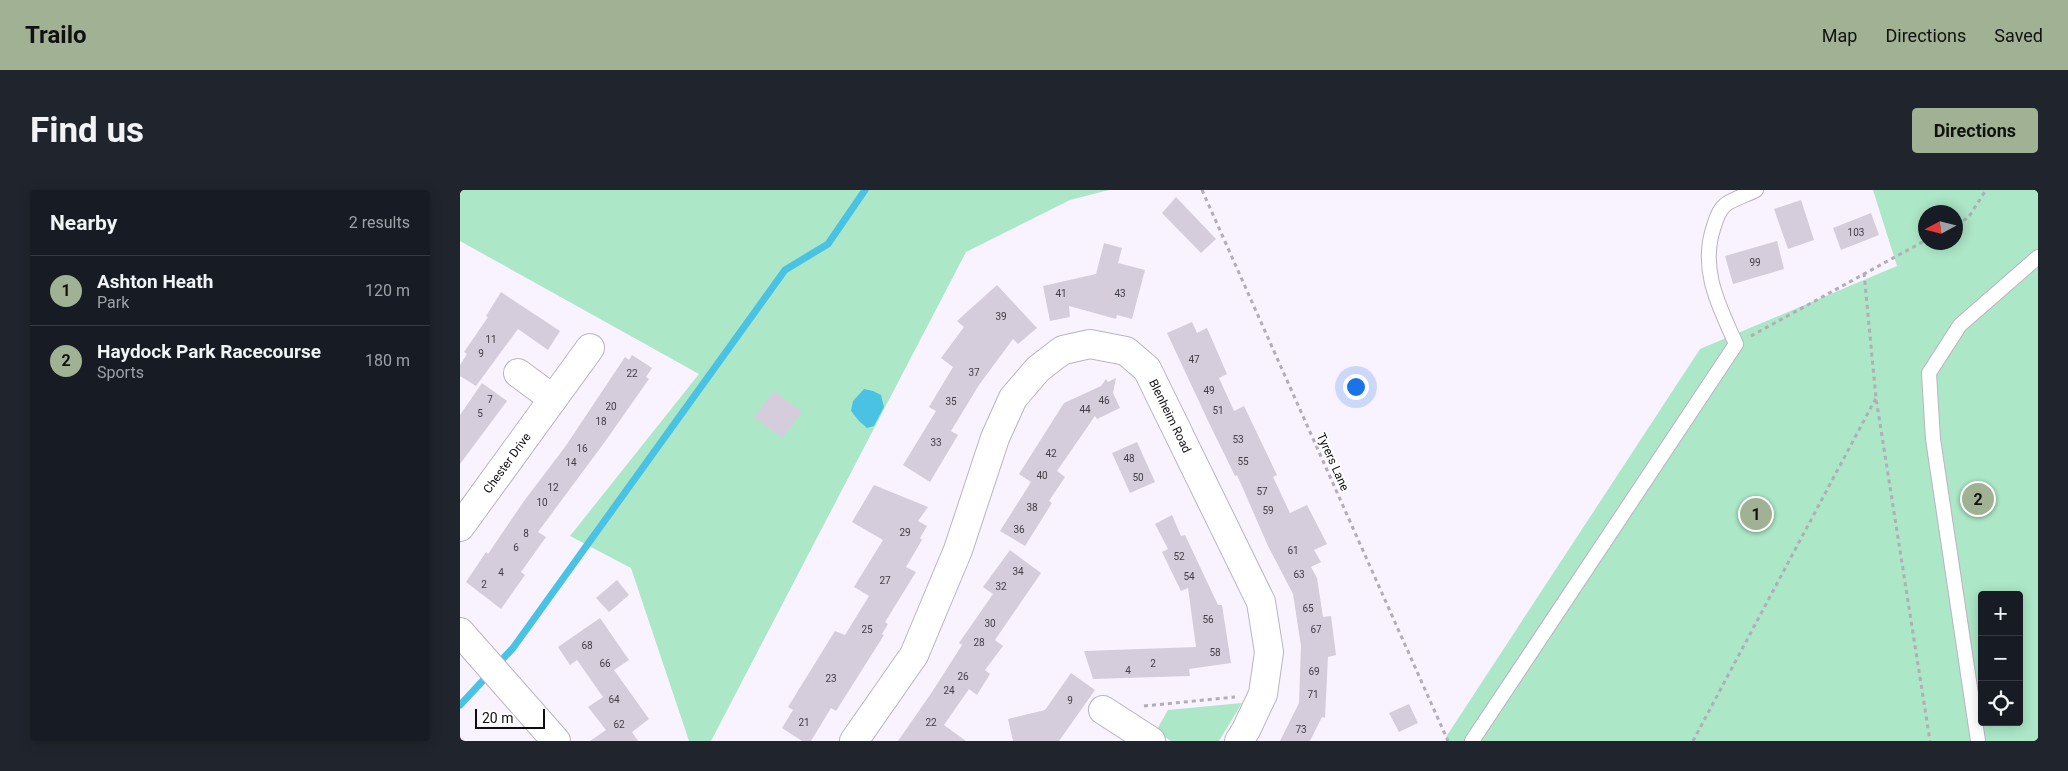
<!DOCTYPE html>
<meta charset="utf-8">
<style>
:root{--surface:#171b24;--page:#20242c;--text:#f1f3f6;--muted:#9ea1a6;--line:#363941;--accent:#a0b293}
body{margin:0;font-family:Roboto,sans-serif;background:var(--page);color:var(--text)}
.controls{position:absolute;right:15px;bottom:15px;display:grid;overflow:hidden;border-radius:5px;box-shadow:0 2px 12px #0003}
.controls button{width:45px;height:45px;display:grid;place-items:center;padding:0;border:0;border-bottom:1px solid var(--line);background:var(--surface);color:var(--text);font:25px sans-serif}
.compass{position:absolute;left:1458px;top:15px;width:45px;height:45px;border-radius:50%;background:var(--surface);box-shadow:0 2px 12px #0003;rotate:263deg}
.scale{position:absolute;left:15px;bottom:12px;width:70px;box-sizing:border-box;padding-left:5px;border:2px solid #0f0c11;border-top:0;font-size:14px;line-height:18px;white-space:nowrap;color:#0f0c11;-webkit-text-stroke:4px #fff;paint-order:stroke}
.you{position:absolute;left:895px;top:196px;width:18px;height:18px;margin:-12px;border:4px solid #fff;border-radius:50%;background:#1a73e8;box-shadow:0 0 0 8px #1a73e833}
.badge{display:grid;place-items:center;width:32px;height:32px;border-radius:50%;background:var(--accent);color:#111;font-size:16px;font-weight:700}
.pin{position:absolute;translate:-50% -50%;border:2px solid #fff;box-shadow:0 1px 5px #0006}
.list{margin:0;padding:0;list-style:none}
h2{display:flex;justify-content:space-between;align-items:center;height:65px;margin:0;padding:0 20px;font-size:21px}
h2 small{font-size:16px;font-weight:400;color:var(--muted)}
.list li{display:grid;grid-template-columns:32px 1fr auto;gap:15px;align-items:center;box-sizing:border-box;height:70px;padding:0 20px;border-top:1px solid var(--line)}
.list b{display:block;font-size:19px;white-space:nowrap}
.list p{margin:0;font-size:16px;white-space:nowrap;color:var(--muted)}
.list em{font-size:16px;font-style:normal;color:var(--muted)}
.icon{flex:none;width:28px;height:28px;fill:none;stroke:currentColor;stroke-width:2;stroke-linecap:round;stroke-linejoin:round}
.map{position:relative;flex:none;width:1578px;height:551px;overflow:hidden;border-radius:5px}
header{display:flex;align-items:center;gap:30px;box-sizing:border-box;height:70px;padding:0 25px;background:var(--accent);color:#111}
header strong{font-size:24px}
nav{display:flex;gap:28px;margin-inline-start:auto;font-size:18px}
.intro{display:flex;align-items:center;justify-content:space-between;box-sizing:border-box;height:120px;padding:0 30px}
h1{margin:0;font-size:35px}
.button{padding:12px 22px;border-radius:5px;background:var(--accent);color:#111;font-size:18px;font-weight:700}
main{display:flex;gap:30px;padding:0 30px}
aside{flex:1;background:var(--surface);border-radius:5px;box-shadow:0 2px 12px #0003}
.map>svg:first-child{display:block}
.green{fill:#ace7c7;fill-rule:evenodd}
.water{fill:#4ac2e4}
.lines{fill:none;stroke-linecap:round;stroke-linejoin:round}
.stream{stroke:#4ac2e4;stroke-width:7}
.building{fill:#d5cddc}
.lane-casing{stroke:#bab3c2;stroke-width:16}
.street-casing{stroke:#bab3c2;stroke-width:30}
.path{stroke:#b2adb7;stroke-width:3;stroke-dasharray:4 4;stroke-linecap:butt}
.lane{stroke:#fff;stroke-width:14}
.street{stroke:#fff;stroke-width:28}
.labels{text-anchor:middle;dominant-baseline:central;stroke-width:4;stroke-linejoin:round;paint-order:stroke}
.number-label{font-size:10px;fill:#403c44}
.street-label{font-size:12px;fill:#0f0c11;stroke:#fff}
</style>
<header>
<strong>Trailo</strong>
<nav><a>Map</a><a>Directions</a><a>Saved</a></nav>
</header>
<div class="intro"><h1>Find us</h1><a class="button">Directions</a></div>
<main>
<aside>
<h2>Nearby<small>2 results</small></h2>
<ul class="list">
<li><span class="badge">1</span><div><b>Ashton Heath</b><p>Park</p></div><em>120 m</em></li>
<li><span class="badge">2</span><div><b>Haydock Park Racecourse</b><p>Sports</p></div><em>180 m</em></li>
</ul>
</aside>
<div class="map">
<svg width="1578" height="551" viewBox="0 0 1578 551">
<rect width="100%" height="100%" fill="#f9f2ff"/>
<g class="green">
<polygon points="0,0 649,0 610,10 506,62 251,551 229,551 171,378 110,346 239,184 0,51"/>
<path d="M1413 0H1578V551H986V547L1240 159 1437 76ZM1466 22H1496V52H1466ZM1522 405H1559V532H1522Z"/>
<polygon points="782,513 759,551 711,551 696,541 708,520"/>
</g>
<polygon class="water" points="404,199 413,201 421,205 424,217 414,236 407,238 399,231 391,221 393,211"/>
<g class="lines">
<g class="stream">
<polyline points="37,475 53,458 325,80 368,54 405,0"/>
<polyline points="0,515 30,483"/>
</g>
</g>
<g class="building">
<polygon points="716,7 756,49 741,63 702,23"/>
<polygon points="1341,10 1354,50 1328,59 1314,19"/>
<polygon points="1411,23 1419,45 1381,60 1373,38"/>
<polygon points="1317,51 1324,79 1273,94 1265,66"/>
<polygon points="644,53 662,58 658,73 685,80 672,129 657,125 656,129 609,116 610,127 590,131 583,96 636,84"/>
<polygon points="537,95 577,138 558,154 553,149 519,195 491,241 498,245 470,292 443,275 476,221 469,217 493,177 481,168 504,137 497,131"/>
<polygon points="41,102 100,141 88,160 58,139 16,196 0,186 0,175 7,164 4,162 28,127 26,126"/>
<polygon points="732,132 737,143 747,138 767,184 759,188 774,221 784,216 817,285 813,287 830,323 847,315 867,354 854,360 861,372 851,377 857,388 863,427 871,426 876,465 868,467 865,528 862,527 850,551 820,551 839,513 841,456 833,404 808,356 777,285 775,286 750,235 707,143"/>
<polygon points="172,165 192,178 186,187 189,189 144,253 78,342 86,347 61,382 65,385 41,419 6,392 26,362 28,364 64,311 105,257 165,167 169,170"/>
<polygon points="656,188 653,203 660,218 637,229 635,226 597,281 605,287 589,311 592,313 565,356 540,341 571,292 559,284 604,213 641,196 646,189 648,192"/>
<polygon points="22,193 47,211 0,274 0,225"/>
<polygon points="314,201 342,222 322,248 294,227"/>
<polygon points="677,252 695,292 670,303 652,263"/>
<polygon points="414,295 468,317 458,331 467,336 460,348 462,350 446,377 456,382 425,432 428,434 422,444 424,445 376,521 371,518 351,551 342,551 322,538 333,520 328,517 375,441 385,445 409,406 394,397 423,350 392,332"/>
<polygon points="712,325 721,346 725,345 758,415 762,415 771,473 729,479 730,486 633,489 624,461 736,457 728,398 721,401 702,362 708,359 695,334"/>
<polygon points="550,360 581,383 535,450 543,456 525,480 530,484 517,505 509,499 484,535 506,551 438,551 472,502 502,455 499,453 533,404 523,397"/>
<polygon points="157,390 169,405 149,422 136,408"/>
<polygon points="140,428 169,470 154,480 189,529 172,542 178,551 130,551 146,540 128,517 143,507 117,470 110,475 98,457"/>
<polygon points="611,483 635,500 599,551 553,551 548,529 585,520"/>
<polygon points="949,514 958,533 939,542 929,523"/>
</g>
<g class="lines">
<g class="lane-casing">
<g id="lane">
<path d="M1012 551 1276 154C1259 116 1239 79 1254 36 1256 29 1259 20 1265 15 1272 9 1287 5 1296 0"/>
<polyline points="1518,551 1473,249 1469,183 1500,135 1578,67"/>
</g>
</g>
<g class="street-casing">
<g id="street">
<polyline points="58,183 93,209"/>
<polyline points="0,337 130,158"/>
<polyline points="0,442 96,551"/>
<polyline points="643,520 691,551"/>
<polyline points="394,551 454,465 498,360 535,248 553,208 578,179 596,165 603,160 630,154 666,161 687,179 801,412 809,462 803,504 786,540 779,551"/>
</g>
</g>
<g class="path">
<polyline points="742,0 988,551"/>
<polyline points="1496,34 1508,28 1526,0"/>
<polyline points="1404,83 1416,208 1470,551"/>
<polyline points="1291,146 1466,50"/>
<polyline points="684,516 775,507"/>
<polyline points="1233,551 1416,208"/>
</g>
<use href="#lane" class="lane"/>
<use href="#street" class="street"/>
</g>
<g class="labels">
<g class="number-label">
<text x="1396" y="42">103</text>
<text x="1295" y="72">99</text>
<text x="601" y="103">41</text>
<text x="660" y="103">43</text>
<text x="541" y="126">39</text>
<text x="31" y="149">11</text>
<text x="21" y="163">9</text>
<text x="734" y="169">47</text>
<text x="514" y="182">37</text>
<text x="172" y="183">22</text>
<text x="749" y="200">49</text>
<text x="30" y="209">7</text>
<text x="644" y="210">46</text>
<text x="491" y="211">35</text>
<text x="151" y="216">20</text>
<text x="625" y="219">44</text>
<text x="758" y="220">51</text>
<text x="20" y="223">5</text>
<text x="141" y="231">18</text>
<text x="778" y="249">53</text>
<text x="476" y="252">33</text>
<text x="122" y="258">16</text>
<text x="591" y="263">42</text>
<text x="669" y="268">48</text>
<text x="783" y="271">55</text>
<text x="111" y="272">14</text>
<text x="582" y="285">40</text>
<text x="678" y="287">50</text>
<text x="93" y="297">12</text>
<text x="802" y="301">57</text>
<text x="82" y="312">10</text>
<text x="572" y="317">38</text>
<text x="808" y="320">59</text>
<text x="559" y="339">36</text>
<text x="445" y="342">29</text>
<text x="66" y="343">8</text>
<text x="56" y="357">6</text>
<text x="833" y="360">61</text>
<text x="719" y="366">52</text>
<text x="558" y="381">34</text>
<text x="41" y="382">4</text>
<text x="839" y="384">63</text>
<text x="729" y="386">54</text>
<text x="425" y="390">27</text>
<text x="24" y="394">2</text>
<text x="541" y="396">32</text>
<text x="848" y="418">65</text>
<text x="748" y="429">56</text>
<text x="530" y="433">30</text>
<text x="407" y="439">25</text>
<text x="856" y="439">67</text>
<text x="519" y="452">28</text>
<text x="127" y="455">68</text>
<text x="755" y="462">58</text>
<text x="145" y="473">66</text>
<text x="693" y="473">2</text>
<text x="668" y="480">4</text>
<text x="854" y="481">69</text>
<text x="503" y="486">26</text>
<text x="371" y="488">23</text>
<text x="489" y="500">24</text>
<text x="853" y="504">71</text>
<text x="154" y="509">64</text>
<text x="610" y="510">9</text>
<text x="344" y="532">21</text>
<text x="471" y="532">22</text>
<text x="159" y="534">62</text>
<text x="841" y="539">73</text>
</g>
<g class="street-label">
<text transform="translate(710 226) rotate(64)">Blenheim Road</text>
<text transform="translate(873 272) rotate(66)">Tyrers Lane</text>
<text transform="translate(47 273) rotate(-54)">Chester Drive</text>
</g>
</g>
</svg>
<div class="controls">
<button>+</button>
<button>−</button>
<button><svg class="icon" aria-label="locate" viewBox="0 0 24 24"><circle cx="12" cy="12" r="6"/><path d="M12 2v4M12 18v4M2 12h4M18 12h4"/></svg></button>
</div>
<svg class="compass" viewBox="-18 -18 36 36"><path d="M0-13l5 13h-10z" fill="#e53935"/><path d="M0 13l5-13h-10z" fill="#9ea1a6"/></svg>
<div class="scale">20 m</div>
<div class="you"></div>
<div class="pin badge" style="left:1296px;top:324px">1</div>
<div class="pin badge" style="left:1518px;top:309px">2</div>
</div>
</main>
